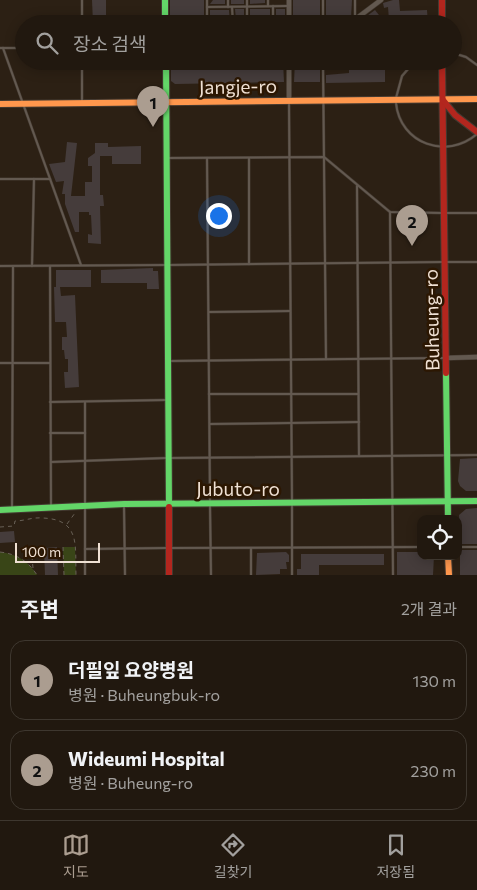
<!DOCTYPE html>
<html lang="ko">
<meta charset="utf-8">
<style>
:root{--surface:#21180f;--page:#292118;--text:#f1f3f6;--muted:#a2a09e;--line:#3e372f;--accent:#ab9d90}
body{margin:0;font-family:Commissioner,"Noto Sans KR",sans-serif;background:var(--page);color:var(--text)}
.controls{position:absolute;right:15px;bottom:15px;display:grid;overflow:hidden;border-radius:10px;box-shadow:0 2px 12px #0003}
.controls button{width:45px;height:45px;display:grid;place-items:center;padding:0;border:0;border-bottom:1px solid var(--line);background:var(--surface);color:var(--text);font:25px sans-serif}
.scale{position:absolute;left:15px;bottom:12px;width:85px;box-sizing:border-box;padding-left:5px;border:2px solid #efe0d3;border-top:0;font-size:14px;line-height:18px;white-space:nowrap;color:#efe0d3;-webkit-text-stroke:4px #2c1702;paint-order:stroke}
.you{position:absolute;left:218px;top:215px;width:18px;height:18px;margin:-12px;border:4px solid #fff;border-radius:50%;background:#1a73e8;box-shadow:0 0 0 8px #1a73e833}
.badge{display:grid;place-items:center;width:32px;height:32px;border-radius:50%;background:var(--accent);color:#111;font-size:16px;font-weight:700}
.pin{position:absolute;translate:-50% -41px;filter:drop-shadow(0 1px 2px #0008)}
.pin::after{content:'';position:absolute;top:26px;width:18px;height:15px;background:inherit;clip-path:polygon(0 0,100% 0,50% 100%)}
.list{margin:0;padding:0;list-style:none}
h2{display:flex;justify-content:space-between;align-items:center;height:65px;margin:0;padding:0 20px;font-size:21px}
h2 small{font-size:16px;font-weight:400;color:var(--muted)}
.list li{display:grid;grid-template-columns:32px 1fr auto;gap:15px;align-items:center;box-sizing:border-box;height:80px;margin:0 10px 10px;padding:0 10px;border:1px solid var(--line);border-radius:15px}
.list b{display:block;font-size:19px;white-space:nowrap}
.list p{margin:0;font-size:16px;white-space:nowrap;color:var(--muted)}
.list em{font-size:16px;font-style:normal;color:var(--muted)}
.icon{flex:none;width:28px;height:28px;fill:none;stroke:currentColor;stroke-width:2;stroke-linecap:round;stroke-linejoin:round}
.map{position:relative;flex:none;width:477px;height:575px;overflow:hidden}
.search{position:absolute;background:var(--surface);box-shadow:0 2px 12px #0003;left:15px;right:15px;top:15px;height:55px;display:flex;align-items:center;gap:12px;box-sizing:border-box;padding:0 18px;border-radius:28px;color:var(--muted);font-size:19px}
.sheet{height:245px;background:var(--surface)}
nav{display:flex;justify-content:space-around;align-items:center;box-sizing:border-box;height:70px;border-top:1px solid var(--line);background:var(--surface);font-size:14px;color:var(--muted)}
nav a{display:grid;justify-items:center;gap:2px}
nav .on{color:var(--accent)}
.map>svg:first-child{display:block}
.green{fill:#394517}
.building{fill:#453c3b}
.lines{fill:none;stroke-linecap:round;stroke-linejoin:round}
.lane-casing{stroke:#443a31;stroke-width:3}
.street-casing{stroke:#443a31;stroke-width:5.5}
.fast-casing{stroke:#443a31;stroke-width:8}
.slow-casing{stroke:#443a31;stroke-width:8}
.jam-casing{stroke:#443a31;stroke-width:8}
.path{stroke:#686056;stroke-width:1;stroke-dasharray:4 4;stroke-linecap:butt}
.lane{stroke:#635950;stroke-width:2}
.street{stroke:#635950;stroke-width:4.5}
.fast{stroke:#63d668;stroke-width:6}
.slow{stroke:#ff974d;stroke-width:6}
.jam{stroke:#b3261e;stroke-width:6}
.labels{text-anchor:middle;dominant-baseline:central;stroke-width:5;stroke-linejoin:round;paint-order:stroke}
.street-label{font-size:19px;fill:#efe0d3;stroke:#2c1702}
</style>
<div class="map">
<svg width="477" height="575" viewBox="0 0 477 575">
<rect width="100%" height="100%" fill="#2c2014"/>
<g class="green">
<polygon points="63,547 75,547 76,575 64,575"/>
<path d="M0 552C17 554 28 561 37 575H0Z"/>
</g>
<g class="building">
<polygon points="92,0 106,0 106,22 93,23"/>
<polygon points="170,0 204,0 204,19 200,19 200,24 170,23"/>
<polygon points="213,0 225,0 225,4 210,4"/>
<rect x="231" y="0" width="13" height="4"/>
<polygon points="250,0 265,0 265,3 250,4"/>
<rect x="293" y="0" width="27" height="24"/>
<polygon points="326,0 352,0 351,18 345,24 326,24"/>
<polygon points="393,0 399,0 400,11 427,10 428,24 407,24 406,19 389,20 388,7 384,8 383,3"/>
<polygon points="235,9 244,9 244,19 236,19"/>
<rect x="250" y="9" width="20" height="15"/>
<rect x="276" y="9" width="9" height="15"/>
<polygon points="210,10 229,10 230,24 210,24"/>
<polygon points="375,10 386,24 356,24"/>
<polygon points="171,61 283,61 284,82 175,84 171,81"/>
<polygon points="295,61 320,61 320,82 294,82"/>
<polygon points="353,61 395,61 385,70 385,82 326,83 326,75 349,73 349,66 357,66"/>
<polygon points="67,142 77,143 71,196 85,196 85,182 92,182 92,166 88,166 88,158 95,153 95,143 108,143 108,147 141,146 141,164 112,164 112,156 100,156 100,195 103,195 104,206 100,206 101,244 88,243 88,234 92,235 91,215 89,215 89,212 79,212 79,232 75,232 65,204 65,194 62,194 64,181 56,182 49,164 65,162"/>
<polygon points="153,268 153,271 158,271 159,289 147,289 147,283 101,283 101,270"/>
<polygon points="56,270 91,270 91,287 60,287 61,296 75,295 79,387 65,388 64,372 68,372 68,359 65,359 64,350 62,350 62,337 67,337 66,322 55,322 54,287 56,287"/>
<polygon points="477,458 477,491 466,491 460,486 458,481 460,459"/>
<polygon points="477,508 477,544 460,544 459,515 466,509"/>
<polygon points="14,531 15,542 0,543 0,532"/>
<polygon points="57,547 58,575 45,575 44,548"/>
<rect x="460" y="550" width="17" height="25"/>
<polygon points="286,552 289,555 289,562 286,562 287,569 280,569 280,574 256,575 257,553"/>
<polygon points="397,552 421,552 421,556 434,556 433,575 397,575"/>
<polygon points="301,554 384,554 384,565 319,565 319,575 297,575 297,569 301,569"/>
</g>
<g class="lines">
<g class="lane-casing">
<g id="lane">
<polyline points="82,0 82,24"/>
<polyline points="228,0 228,7"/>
<polyline points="247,0 247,24"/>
<polyline points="323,0 323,24"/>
<polyline points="355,0 355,17"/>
<polyline points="268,6 268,0"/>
<polyline points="273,6 273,24"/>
<polyline points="207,7 287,6"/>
<polyline points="232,7 233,24"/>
<polyline points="207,24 207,0"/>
<polyline points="0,48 24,48"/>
<polyline points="3,48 81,265"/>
<polyline points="453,53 466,57 477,65"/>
<polyline points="82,61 82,101"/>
<polyline points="323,61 326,359"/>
<polyline points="396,98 402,76 415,61"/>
<polyline points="289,102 292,500"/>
<path d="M396 103C400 144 447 160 477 134"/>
<polyline points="167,158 324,157 390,212 442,213"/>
<polyline points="207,158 210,500"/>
<polyline points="0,179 50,179"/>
<polyline points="357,186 359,456"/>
<polyline points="390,212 393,575"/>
<polyline points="447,213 477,213"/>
<polyline points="447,262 477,262"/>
<polyline points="249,264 249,158"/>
<polyline points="169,265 442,262"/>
<polyline points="0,266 165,265"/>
<polyline points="32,266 34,179"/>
<polyline points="50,266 51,505"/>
<polyline points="209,312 290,311"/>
<polyline points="170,361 445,358"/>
<polyline points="0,363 50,363"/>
<polyline points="209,394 358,394"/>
<polyline points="50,402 165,400"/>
<polyline points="85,402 85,575"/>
<polyline points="210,424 359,422"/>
<polyline points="50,433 85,433"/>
<polyline points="170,458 477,455"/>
<polyline points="51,462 166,458"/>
<polyline points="124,505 125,575"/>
<polyline points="210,505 211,575"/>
<polyline points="292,505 292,575"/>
<polyline points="12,507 13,267"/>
<polyline points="458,547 477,547"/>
<polyline points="171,548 421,547"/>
<polyline points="251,548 251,575"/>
<polyline points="85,549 166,548"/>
</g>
</g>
<g class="street-casing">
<g id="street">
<polyline points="289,0 289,24"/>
<polyline points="349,24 381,0"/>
<polyline points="289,61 289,100"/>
<polyline points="446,358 477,357"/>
</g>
</g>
<g class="fast-casing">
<g id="fast">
<polyline points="165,0 165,24"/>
<polyline points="166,61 169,507"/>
<polyline points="446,373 448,519"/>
<polyline points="0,510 124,504 477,501"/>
</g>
</g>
<g class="slow-casing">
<g id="slow">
<polyline points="0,104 477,99"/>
<polyline points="448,556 449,575"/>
</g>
</g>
<g class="jam-casing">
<g id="jam">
<polyline points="442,0 442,24"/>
<polyline points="442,61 446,373"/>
<polyline points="443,100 455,115 477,132"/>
<polyline points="169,507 169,575"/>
</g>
</g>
<g class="path">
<polyline points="67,524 75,513"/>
<path d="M0 527 14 526 15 521C24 521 33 517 42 518 81 519 75 546 76 575"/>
<polyline points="63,547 64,575"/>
<path d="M0 552C17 554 28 561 37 575"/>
<polyline points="37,554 44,554"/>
<polyline points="33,568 32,557 37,557 36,548"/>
</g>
<use href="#lane" class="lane"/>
<use href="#street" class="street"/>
<use href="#fast" class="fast"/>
<use href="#slow" class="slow"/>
<use href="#jam" class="jam"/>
</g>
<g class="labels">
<g class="street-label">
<text transform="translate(238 86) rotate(-1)">Jangje-ro</text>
<text transform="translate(431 320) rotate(-91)">Buheung-ro</text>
<text x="238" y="488">Jubuto-ro</text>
</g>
</g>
</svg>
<div class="controls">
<button><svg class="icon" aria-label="locate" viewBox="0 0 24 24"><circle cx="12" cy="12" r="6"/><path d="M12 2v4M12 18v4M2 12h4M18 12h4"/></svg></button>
</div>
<div class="scale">100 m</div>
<div class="you"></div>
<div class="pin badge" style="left:153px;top:127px">1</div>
<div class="pin badge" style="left:412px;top:246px">2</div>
<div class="search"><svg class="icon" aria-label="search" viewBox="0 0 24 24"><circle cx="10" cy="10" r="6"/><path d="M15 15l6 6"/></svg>장소 검색</div>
</div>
<section class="sheet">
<h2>주변<small>2개 결과</small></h2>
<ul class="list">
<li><span class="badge">1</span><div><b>더필잎 요양병원</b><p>병원 · Buheungbuk-ro</p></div><em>130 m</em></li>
<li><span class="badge">2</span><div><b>Wideumi Hospital</b><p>병원 · Buheung-ro</p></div><em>230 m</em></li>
</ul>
</section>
<nav>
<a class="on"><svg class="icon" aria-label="map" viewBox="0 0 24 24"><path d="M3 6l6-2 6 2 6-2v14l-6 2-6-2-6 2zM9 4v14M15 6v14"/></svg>지도</a>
<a><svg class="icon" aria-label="directions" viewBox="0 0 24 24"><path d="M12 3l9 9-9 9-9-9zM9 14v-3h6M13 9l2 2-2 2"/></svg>길찾기</a>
<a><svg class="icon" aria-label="saved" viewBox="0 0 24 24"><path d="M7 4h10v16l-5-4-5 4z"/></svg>저장됨</a>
</nav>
